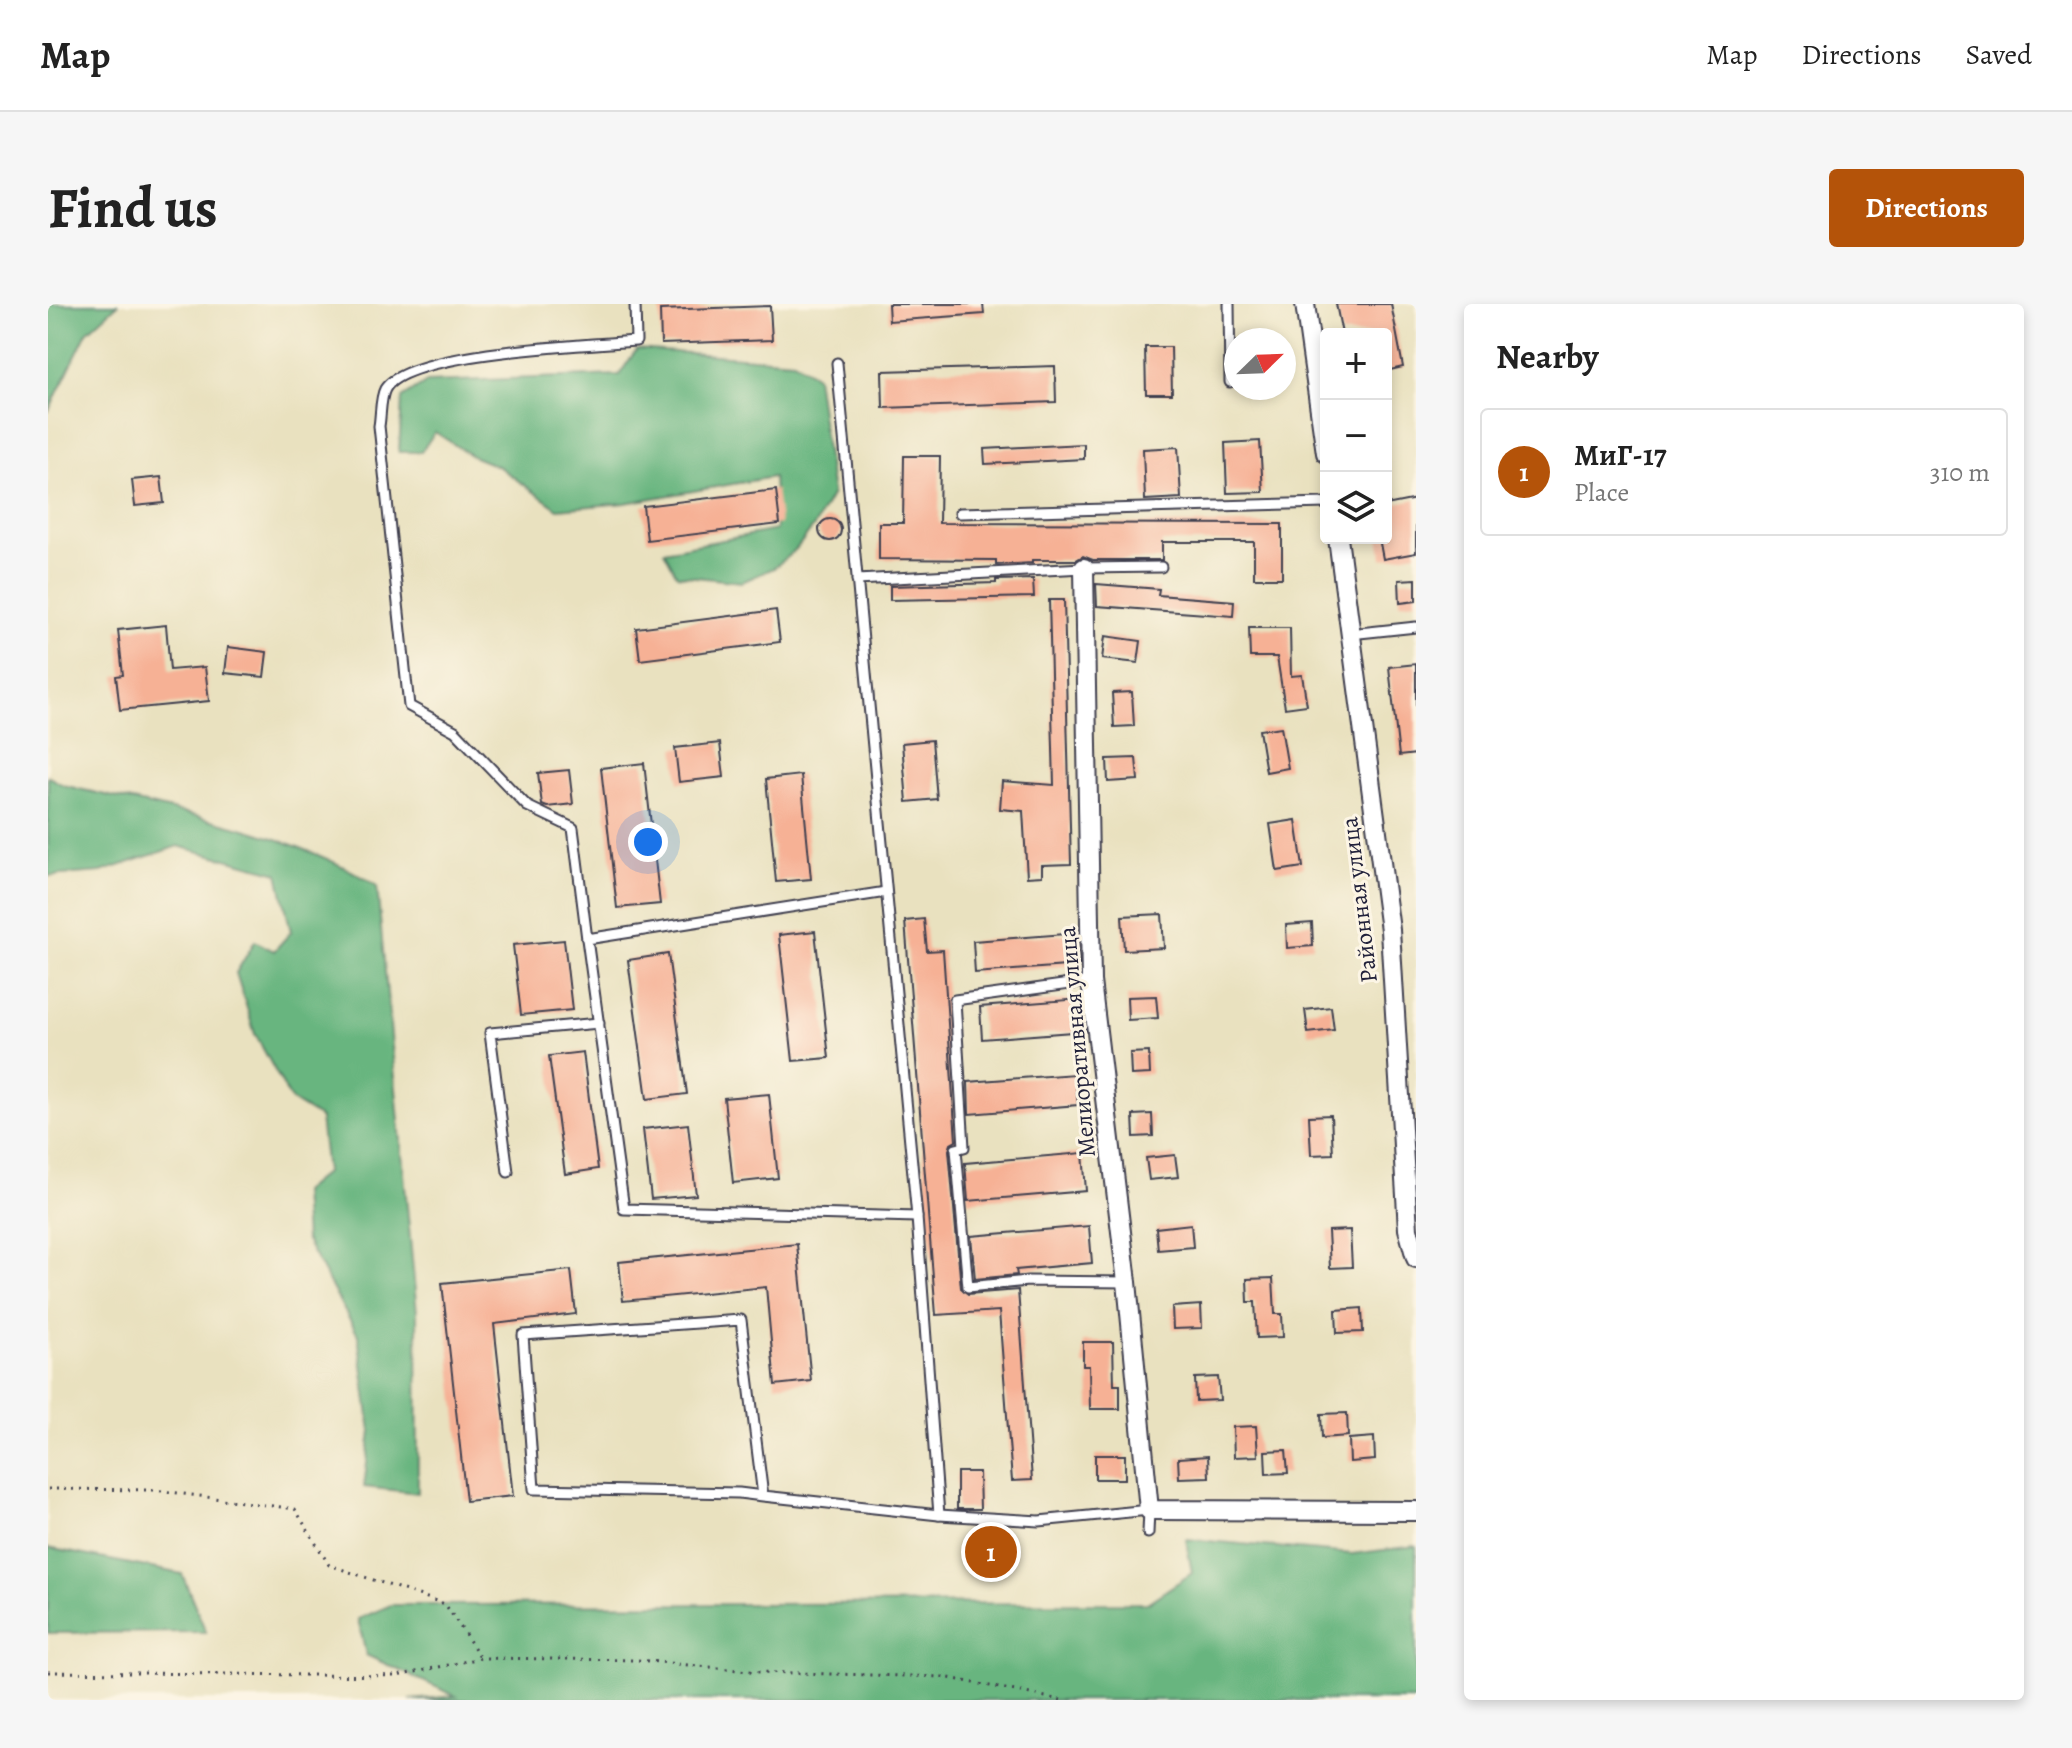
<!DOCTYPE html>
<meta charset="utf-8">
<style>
:root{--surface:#fff;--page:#f6f6f6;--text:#222;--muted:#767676;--line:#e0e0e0;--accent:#b45309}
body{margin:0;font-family:Alegreya,serif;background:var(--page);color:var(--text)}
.controls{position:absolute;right:24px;top:24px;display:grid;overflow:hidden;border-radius:8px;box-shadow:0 4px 12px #0003}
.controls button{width:72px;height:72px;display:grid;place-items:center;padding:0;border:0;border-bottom:2px solid var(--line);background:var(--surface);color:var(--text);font:40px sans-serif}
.compass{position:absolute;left:1176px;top:24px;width:72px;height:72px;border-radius:50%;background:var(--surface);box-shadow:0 4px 12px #0003;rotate:67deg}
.you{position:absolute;left:600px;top:538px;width:28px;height:28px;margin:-20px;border:6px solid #fff;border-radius:50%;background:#1a73e8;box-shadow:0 0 0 12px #1a73e833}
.badge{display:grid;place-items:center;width:52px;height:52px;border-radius:50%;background:var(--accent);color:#fff;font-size:26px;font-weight:700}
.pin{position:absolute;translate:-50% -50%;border:4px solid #fff;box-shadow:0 2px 8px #0006}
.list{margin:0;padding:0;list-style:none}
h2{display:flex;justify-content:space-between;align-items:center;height:104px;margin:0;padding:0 32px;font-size:34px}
h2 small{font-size:26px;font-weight:400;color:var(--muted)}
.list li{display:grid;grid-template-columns:52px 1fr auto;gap:24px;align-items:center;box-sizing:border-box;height:128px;margin:0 16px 16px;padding:0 16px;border:2px solid var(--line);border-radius:8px}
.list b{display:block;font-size:30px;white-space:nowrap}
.list p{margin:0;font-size:26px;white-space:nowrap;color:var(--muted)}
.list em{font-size:26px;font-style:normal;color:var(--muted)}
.icon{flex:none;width:44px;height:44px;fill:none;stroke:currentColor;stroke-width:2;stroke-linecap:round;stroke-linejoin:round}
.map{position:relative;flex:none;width:1368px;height:1396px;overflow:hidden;border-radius:8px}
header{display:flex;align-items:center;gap:48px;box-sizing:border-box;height:112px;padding:0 40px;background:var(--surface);border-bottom:2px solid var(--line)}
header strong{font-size:38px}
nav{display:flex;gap:44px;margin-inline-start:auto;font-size:28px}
.intro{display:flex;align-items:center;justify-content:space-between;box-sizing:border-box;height:192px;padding:0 48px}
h1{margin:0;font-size:56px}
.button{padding:20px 36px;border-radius:8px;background:var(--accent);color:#fff;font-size:28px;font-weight:700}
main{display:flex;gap:48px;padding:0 48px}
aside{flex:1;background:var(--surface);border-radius:8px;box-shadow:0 4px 12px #0003}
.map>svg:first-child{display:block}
.forest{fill:#68b57f;stroke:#456c5d;stroke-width:2}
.building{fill:#f6b195}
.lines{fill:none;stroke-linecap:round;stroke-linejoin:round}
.lane-casing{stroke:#403f4f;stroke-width:13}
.street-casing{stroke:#403f4f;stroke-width:22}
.path{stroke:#403f4f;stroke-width:3;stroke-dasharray:2 6;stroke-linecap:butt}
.lane{stroke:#fff;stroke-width:9}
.street{stroke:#fff;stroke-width:18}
.labels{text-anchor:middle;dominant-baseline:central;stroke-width:6;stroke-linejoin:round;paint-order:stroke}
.street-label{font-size:24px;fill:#22223b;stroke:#fcf5e5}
</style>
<header>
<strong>Map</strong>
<nav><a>Map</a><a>Directions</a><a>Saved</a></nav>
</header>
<div class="intro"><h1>Find us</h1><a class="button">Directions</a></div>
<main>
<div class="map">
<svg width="1368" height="1396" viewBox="0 0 1368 1396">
<rect width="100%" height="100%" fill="#fcf5e5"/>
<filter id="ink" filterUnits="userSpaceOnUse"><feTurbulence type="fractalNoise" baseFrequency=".0125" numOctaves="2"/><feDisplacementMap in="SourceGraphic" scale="16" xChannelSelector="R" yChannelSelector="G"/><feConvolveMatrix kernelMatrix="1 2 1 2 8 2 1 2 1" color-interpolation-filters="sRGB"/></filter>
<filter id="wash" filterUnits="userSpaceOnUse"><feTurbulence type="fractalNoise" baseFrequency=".006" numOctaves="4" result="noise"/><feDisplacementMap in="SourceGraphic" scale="32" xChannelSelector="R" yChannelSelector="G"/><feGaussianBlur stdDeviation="1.8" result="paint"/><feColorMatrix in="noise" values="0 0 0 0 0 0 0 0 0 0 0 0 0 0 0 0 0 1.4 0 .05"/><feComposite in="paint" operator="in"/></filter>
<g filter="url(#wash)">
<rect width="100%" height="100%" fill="#e9e1bf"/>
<g class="forest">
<polygon points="0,0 70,0 39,28 0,108"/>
<polygon points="589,45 746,57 768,72 784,190 767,221 748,245 726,264 694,278 629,271 616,247 728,226 725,173 577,199 510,205 451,163 424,152 387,128 373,148 351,148 354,94 379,78 571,71"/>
<path d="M0 472 15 481C116 506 242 525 329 582L369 1009 370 1189 316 1183 323 1127 310 1031 257 935 254 888 278 868 272 814 243 796 207 730 188 669 207 637 226 647 243 628 230 569 130 542 53 568 0 572Z"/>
<polygon points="1138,1235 1304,1250 1368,1242 1368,1396 362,1396 408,1392 318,1351 310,1315 343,1301 1099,1299 1144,1269"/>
<polygon points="0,1244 134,1270 158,1328 0,1329"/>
</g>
<g id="blocks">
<g class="building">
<polygon points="840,0 935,0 936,10 841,17"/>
<polygon points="1288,0 1343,0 1355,63 1338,67 1338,30 1294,30"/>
<polygon points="722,2 724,36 613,40 612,6"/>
<polygon points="1097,43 1123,43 1124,90 1098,90"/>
<polygon points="1007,62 1008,98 835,104 834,67"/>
<polygon points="1212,137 1215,188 1179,189 1177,139"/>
<polygon points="1036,140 1036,155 937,160 936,145"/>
<polygon points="1130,143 1133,194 1097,196 1095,145"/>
<polygon points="856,152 892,152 891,219 1234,220 1234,274 1206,274 1206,238 1114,238 1114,256 1045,256 1035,252 1028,256 984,256 984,259 948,261 948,256 831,255 831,219 855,219"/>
<polygon points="113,173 116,199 87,202 84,176"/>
<polygon points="728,186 732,220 599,236 595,202"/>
<polygon points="1368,195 1368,249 1335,255 1331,234 1338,234 1338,201"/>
<circle cx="782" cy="226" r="11"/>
<polygon points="985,275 986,293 842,296 842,282 948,279 948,276"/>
<polygon points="1368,275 1368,297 1352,299 1351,276"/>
<polygon points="1048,280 1111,285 1110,291 1186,297 1185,312 1049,302"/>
<polygon points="1001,296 1016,296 1023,560 994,561 994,572 979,573 975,507 952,505 954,477 1006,481"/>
<polygon points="728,306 732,338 592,356 588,324"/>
<polygon points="118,321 122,366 157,363 161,397 72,406 68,372 75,371 70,326"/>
<polygon points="1201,324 1242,324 1243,372 1254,371 1259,401 1237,404 1229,353 1202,353"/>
<polygon points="1057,332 1093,337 1090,359 1054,355"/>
<polygon points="180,343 219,348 216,373 177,369"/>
<polygon points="1368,360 1368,450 1351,452 1341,363"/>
<polygon points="1084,388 1086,422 1066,423 1064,389"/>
<polygon points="1233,423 1240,464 1218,468 1211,426"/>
<polygon points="884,436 889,495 859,498 854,439"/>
<polygon points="672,439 676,473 631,478 627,444"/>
<polygon points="1088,454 1090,476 1060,478 1059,455"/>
<polygon points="596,459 612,600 569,604 553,464"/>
<polygon points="521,466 525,500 499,503 494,501 490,469"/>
<polygon points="753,471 763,575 728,578 718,475"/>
<polygon points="1248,516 1255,563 1229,567 1222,520"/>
<polygon points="1114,610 1116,644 1076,646 1074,612"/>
<polygon points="876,615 879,647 895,646 908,837 903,840 901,846 913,984 920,990 970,986 984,1176 964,1177 951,1007 888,1011 857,617"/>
<polygon points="1264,619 1265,642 1239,644 1238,621"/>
<polygon points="767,627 781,754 745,757 731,631"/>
<polygon points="1030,629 1031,661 927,669 925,637"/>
<polygon points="516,636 524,706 473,711 465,641"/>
<polygon points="620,650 639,790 599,795 580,656"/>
<polygon points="1108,692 1110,714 1080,716 1079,693"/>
<polygon points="1033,695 1037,727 934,735 932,703"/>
<polygon points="1283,703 1286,726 1260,729 1257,706"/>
<polygon points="535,748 550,865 517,870 501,752"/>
<polygon points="1101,748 1102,770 1083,771 1082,749"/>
<polygon points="1027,770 1030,801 921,810 920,778"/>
<polygon points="721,790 730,874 685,879 676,794"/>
<polygon points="1104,810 1105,832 1086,833 1085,811"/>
<polygon points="1283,811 1285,850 1263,851 1261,812"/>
<polygon points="640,820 648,891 603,895 595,825"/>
<polygon points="1035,849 1038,887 920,897 917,859"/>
<polygon points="1127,851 1130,873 1101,876 1098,854"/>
<polygon points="1143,920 1145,943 1110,946 1108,924"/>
<polygon points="1041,922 1044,959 968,966 969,971 927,975 923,932"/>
<polygon points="1302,926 1304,963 1282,964 1280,927"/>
<polygon points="749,940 763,1077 727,1081 718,983 575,997 571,958"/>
<polygon points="523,966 528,1010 446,1020 465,1192 418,1197 394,979"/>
<polygon points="1225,974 1227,1010 1234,1010 1235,1033 1209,1034 1207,998 1200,998 1199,975"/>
<polygon points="1153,1001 1154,1024 1125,1025 1124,1003"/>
<polygon points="1314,1004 1315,1028 1289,1029 1288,1006"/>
<polygon points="1035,1038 1065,1038 1066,1081 1072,1081 1072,1105 1042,1105 1041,1062 1035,1062"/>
<polygon points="1170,1073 1172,1096 1148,1097 1147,1074"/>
<polygon points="1299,1109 1300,1132 1274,1134 1273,1110"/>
<polygon points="1208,1122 1210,1152 1186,1153 1185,1123"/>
<polygon points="1326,1133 1327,1156 1302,1158 1301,1135"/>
<polygon points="1238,1146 1240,1169 1218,1170 1217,1147"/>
<rect x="1047" y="1151" width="30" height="24"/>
<polygon points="1160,1152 1161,1173 1131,1174 1130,1154"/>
<polygon points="909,1168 931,1168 932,1205 909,1205"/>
</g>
</g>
</g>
<g filter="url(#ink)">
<use href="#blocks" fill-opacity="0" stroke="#403f4f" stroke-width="2"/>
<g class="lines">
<g class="lane-casing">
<g id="lane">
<polyline points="1181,0 1182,78"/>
<polyline points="789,59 869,913 891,1211"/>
<polyline points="912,209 1278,199"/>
<polyline points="809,276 1036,264 1113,263"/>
<polyline points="1302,330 1368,323"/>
<polyline points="838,588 539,635 576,905 869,913"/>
<path d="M539 635 525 524 479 502 407 427 361 402 331 122C333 112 332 94 337 85 359 47 542 41 588 37L587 0"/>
<polyline points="1043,677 907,696 916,843 908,845 920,983 980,977 1079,978"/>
<polyline points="460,868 442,729 551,719"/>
<polyline points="715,1192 693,1016 475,1031 486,1185 691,1189 715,1192 891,1211 991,1217 1101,1206 1100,1229"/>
</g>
</g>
<g class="street-casing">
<g id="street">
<polyline points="1257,0 1278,149"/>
<polyline points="1290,234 1342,626 1360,925 1368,954"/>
<polyline points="1036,264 1043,677 1079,978 1101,1206 1368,1207"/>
</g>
</g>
<g class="path">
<polyline points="0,1185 107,1186 247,1205 281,1261 397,1300 433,1354"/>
<polyline points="0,1368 349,1372 433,1354 590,1356 711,1368 896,1373 1013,1396"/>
</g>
<use href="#lane" class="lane"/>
<use href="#street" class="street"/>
</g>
</g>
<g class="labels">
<g class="street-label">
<text transform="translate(1311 596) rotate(-97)">Районная улица</text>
<text transform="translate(1029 738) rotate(-95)">Мелиоративная улица</text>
</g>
</g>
</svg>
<div class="controls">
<button>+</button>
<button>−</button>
<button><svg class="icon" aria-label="layers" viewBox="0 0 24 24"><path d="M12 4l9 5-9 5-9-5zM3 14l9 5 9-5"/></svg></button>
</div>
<svg class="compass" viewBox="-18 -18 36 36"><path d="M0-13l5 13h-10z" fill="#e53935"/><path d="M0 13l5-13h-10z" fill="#767676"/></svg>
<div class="you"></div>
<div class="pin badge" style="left:943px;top:1248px">1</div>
</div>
<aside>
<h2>Nearby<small></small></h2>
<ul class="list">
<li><span class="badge">1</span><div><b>МиГ-17</b><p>Place</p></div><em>310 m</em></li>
</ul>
</aside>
</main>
